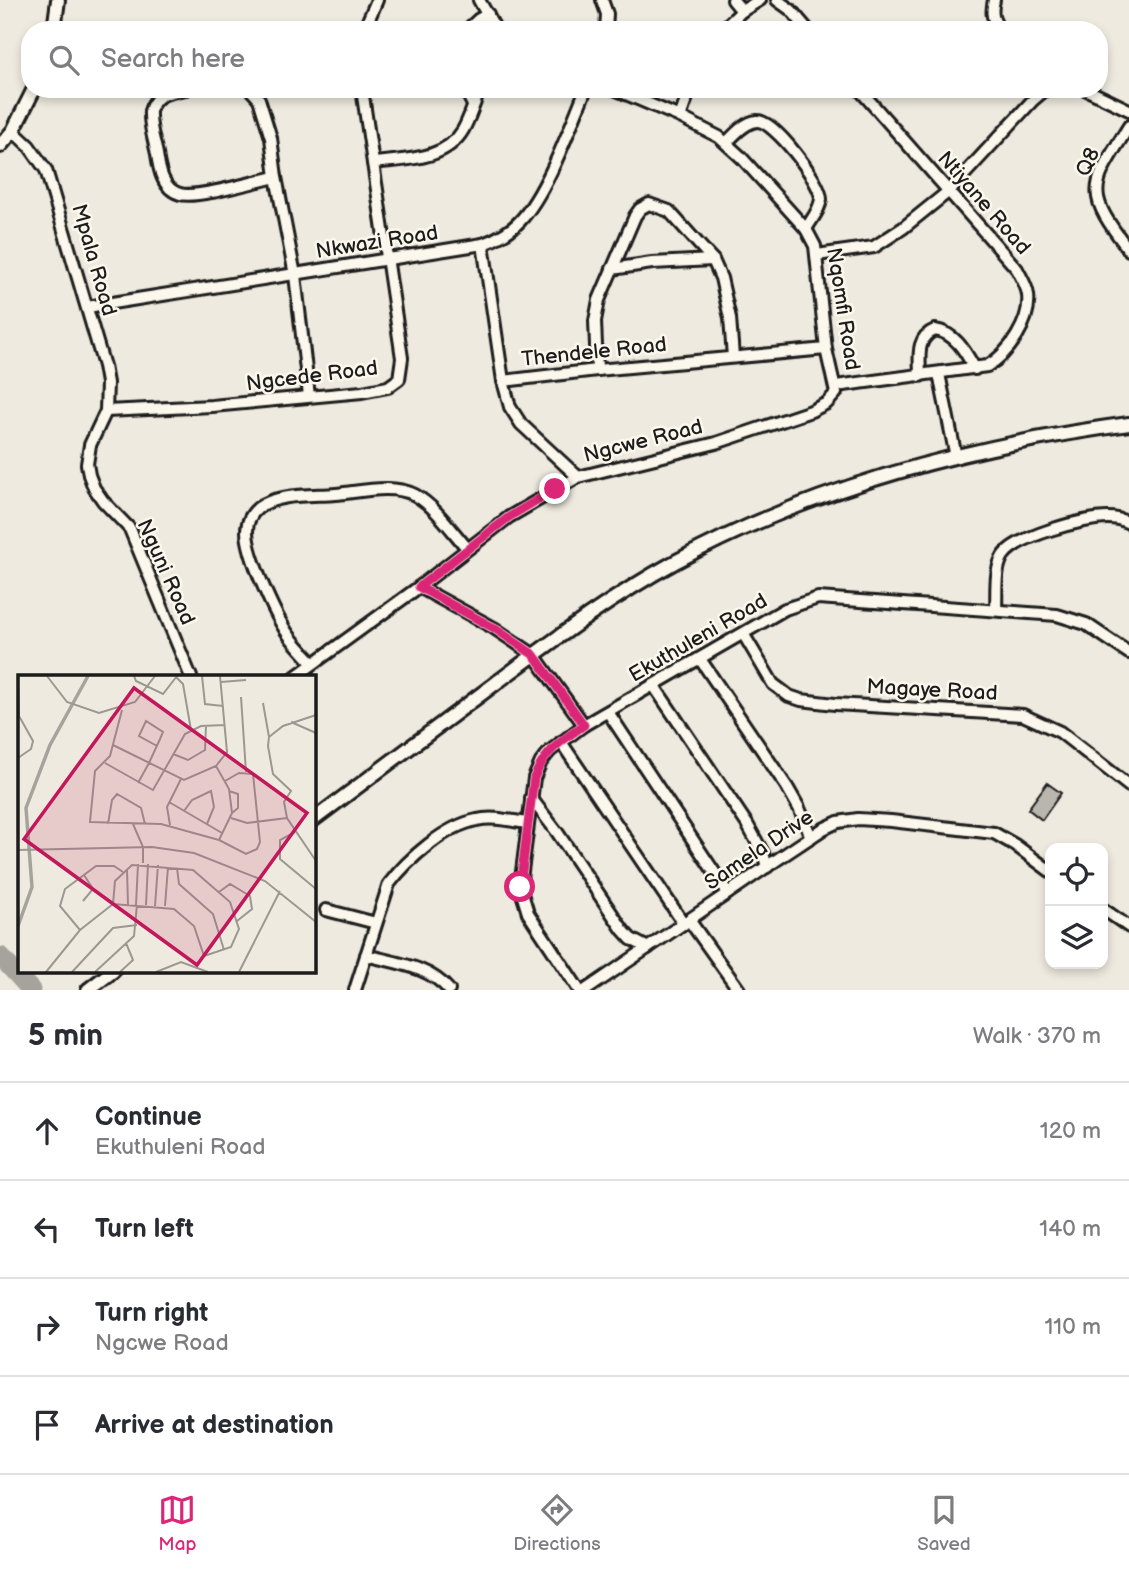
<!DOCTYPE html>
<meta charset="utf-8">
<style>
:root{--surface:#fff;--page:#f2f2f3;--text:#2b2b33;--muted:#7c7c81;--line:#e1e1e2;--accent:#db2777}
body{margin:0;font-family:"Balsamiq Sans",sans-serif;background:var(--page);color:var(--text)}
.controls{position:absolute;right:21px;bottom:21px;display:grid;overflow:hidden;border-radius:14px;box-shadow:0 4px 10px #0003}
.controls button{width:63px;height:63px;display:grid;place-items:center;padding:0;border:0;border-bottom:2px solid var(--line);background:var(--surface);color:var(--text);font:35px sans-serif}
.stop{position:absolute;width:21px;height:21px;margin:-16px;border:5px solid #db2777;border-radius:50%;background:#fff}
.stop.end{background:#db2777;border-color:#fff;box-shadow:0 2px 7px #0008}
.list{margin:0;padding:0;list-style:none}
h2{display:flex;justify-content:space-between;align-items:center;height:91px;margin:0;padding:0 28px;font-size:30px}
h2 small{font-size:23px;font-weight:400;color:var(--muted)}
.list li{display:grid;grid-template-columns:46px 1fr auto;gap:21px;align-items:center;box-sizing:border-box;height:98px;padding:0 28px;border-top:2px solid var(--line)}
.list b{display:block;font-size:26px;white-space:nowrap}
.list p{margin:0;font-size:23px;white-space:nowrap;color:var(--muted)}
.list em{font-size:23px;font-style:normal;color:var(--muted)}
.icon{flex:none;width:38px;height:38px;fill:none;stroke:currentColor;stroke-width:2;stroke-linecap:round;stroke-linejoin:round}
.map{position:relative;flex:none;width:1129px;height:990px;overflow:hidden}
.search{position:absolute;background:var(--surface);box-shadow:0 4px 10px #0003;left:21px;right:21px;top:21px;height:77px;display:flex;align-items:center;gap:18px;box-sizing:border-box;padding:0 24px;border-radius:28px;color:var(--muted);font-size:26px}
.sheet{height:483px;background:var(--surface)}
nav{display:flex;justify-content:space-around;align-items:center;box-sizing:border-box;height:98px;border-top:2px solid var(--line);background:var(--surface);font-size:19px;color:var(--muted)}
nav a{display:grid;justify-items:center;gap:4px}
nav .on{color:var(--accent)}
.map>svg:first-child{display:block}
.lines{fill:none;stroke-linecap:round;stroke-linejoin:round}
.river{stroke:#a6a39d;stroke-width:19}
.building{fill:#b9b6af;stroke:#1c1c1c;stroke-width:2}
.minor-casing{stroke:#1c1c1c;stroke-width:16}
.tertiary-casing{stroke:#1c1c1c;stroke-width:18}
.minor{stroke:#fbf7ec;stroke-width:10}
.tertiary{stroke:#fbf7ec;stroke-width:12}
.route{stroke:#db2777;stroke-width:9}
.labels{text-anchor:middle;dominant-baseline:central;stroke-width:5;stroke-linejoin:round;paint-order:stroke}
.street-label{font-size:21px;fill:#1c1c1c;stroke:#fbf7ec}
.inset-river{fill:none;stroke:#a6a39d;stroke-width:3.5}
.inset-road{fill:none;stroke:#9a9891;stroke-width:2}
.view{fill:#c2185b;fill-opacity:0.15;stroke:#c2185b;stroke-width:3.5}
.inset-edge{fill:none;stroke:#1c1c1c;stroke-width:3.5}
</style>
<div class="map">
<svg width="1129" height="990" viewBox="0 0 1129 990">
<rect width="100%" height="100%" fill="#eeeadf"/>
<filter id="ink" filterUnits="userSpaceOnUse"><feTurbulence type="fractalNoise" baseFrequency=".0143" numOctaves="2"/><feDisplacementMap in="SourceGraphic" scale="14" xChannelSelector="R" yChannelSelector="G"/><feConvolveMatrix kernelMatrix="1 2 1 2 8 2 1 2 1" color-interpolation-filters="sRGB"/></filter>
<g filter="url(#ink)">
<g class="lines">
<polyline class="river" points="0,956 31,990"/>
</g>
<polygon class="building" points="1047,783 1061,793 1042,820 1028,809"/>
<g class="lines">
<g class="minor-casing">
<g id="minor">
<polyline points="479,0 496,30"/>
<polyline points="602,0 607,14 606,30"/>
<polyline points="733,0 742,11"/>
<polyline points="777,0 791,10 808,30"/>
<path d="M994 0C991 13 992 19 1000 30"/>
<polyline points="364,30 377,0"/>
<polyline points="467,30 479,19 488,14"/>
<polyline points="722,30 742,11 760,0"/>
<path d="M186 89C170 92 155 93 150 111 149 125 154 140 157 154 159 168 162 189 180 194 197 199 256 181 276 177"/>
<polyline points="250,89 259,99 271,138 276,177 295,275 309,396"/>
<polyline points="465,89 473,105"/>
<polyline points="1085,89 1129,110"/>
<polyline points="680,117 690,89"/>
<path d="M1129 126C1092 186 1082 190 1129 250"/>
<polyline points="13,131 29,146 46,170 104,366 107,383 106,411 90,445 87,464 89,475 94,488 103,501 130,529 191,677"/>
<path d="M726 143C734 135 745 122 757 121 774 120 821 182 821 199 820 210 811 220 806 229"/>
<path d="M373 163C405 159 445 161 463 130 470 118 474 103 480 89"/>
<polyline points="483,244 503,381 510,407 521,424 578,477"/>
<polyline points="817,255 874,247 903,228 949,191 1032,101 1046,89"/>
<polyline points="612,269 652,263 713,260"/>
<path d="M87 307 483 244C496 239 510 232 520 221 547 192 570 127 586 89"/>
<polyline points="597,370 595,321 599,300 635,216 640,209 649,204 669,211 713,260 721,278 730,318 733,357"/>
<polyline points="939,374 956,457"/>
<path d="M920 376C920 358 915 338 935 330 956 333 966 353 975 369"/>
<polyline points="503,381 597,370 826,349"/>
<path d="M836 386 987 366C1009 354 1031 321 1028 295 1027 286 1021 277 1017 269L859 89"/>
<polyline points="106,411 212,406 362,392 388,387 399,379 402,358 362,89"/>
<polyline points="419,587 494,628 534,655 584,725"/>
<path d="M996 609C997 592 994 571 1003 556 1016 536 1085 518 1108 518 1115 518 1123 520 1129 523"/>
<polyline points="744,635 773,684 789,696 801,700 835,704 1023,715 1060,732 1129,786"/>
<polyline points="700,659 787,787 799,808 811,837"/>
<path d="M313 663C305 654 295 644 288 634 275 615 247 555 247 531 247 522 251 514 258 508 277 493 313 496 336 494 359 492 393 483 415 495 436 507 451 530 467 548"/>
<polyline points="295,677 419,587 509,517 578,477 716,443 811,411 827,403 836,393 826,349 815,246 806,229 741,157 719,137 680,117 614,89"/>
<polyline points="654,686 747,824 763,853 767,867"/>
<polyline points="608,712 728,893"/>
<polyline points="561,742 684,924"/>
<polyline points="531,798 557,832 623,930 631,939 648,948"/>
<polyline points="1103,909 1129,927"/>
<polyline points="326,910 376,923"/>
<polyline points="689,920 739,990"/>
<path d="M366 955C395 963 429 966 449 990"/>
<path d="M355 990 389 884C408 859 445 826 477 820 493 816 511 821 527 823"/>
<polyline points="579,990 528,913 520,887 534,778 541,762 550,751 584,725 785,609 818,598 1057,615 1086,624 1129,653"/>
<polyline points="586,990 781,857 823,829 838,822 858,819 891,821 994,833 1015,845 1050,871"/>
</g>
</g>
<g class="tertiary-casing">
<g id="tertiary">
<polyline points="54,30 58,0"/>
<polyline points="0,146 13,131 34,89"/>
<path d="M313 820C374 774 435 729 496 683 554 640 611 597 675 562 814 487 973 445 1129 424"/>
<polyline points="88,990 113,971"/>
</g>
</g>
<use href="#minor" class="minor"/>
<use href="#tertiary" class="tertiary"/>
</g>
</g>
<g class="lines" filter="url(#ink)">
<path class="route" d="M520 887 534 778C545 751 561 741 584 725L534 655 494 628 419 587 509 517 555 489"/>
</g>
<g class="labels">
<g class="street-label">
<text transform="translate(1088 162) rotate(-66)">Q8</text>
<text transform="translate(984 203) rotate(49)">Ntiyane Road</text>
<text transform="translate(377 242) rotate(-9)">Nkwazi Road</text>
<text transform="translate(94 260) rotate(74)">Mpala Road</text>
<text transform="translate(843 309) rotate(81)">Nqomfi Road</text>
<text transform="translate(594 352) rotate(-6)">Thendele Road</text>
<text transform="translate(312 376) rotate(-7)">Ngcede Road</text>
<text transform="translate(643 441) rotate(-14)">Ngcwe Road</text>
<text transform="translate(166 572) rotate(66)">Nguni Road</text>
<text transform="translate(698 638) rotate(-30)">Ekuthuleni Road</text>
<text transform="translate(932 690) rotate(3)">Magaye Road</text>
<text transform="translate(759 850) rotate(-34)">Samela Drive</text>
</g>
</g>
<g transform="translate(18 675)">
<rect width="298" height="298" fill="#eeeadf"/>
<path class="inset-river" d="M0 251 14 212 8 133 32 70 70 1"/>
<path class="inset-road" d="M29 1 49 27 81 38 117 27 137 1M116 1 118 6 145 19 159 1M184 1 187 29 205 31M158 2 165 9 173 55M0 3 1 41 15 66 13 74 0 83M203 7 228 5M223 22 228 97M245 28 251 62M104 35 92 81 77 96 72 147 143 149 201 165M298 40 265 51 251 62 250 71 255 99 273 116 266 127 269 143 298 186M273 47 298 58M95 70 166 105 198 91 209 77 202 1M155 79 170 85 187 75 188 51M87 88 135 115 167 59 183 51 207 50M198 91 211 114 214 138 201 165M120 108 131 88 142 64 145 57 128 46 121 61 139 71M211 116 220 119V133L214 138M151 127 204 158M166 136 174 125 193 116 196 132 189 149M213 143 229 148 269 143M90 149 94 125 99 119 123 133 127 149M115 149 125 172V188M152 150 149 132 163 104M277 157 262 165V184L298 214M201 165 228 179 239 174 242 167 235 99 221 98 207 106M0 175 134 172 176 178 247 206 298 247M159 193 161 209 195 239 206 275M109 195 110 230M201 217 212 209 232 221 234 234 219 246M65 226 75 214 66 200M95 229 97 206 114 190 175 195 212 227 221 254 213 272 186 281M118 230 120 189M128 230 130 189M137 231 140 190M147 231 150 192M62 255 42 231 47 214 78 191H96L105 197M28 297 62 255 95 229 156 234 176 251 186 281M54 297 95 253 119 250M77 297 116 261 119 230M102 297 115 285 108 268M138 297 163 287 190 297M221 297 262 216"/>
<path class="view" d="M116 13 289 138 179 290 6 164Z"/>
<rect width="298" height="298" class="inset-edge"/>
</g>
</svg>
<div class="controls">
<button><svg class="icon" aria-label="locate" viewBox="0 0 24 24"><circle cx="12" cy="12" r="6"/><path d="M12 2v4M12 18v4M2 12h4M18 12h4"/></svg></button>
<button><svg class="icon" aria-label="layers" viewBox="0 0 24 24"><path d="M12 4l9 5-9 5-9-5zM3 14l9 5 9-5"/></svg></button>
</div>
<div class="stop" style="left:520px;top:887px"></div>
<div class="stop end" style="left:555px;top:489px"></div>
<div class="search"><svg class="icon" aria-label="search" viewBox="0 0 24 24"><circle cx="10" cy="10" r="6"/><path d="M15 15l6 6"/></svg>Search here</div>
</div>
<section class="sheet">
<h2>5 min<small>Walk · 370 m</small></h2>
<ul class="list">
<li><svg class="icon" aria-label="ahead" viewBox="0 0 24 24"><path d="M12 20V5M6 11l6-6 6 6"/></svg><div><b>Continue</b><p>Ekuthuleni Road</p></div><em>120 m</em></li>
<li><svg class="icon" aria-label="left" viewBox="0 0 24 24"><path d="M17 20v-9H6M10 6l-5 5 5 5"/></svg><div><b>Turn left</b></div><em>140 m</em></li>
<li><svg class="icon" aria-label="right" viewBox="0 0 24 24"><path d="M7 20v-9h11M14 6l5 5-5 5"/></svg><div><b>Turn right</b><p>Ngcwe Road</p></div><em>110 m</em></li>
<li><svg class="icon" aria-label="arrive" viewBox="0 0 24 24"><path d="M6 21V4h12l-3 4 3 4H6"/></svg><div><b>Arrive at destination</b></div></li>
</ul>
</section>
<nav>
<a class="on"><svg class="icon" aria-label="map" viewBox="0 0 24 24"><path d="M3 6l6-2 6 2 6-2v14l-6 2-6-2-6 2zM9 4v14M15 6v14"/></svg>Map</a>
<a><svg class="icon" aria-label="directions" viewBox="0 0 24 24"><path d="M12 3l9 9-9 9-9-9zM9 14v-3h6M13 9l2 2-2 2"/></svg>Directions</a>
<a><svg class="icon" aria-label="saved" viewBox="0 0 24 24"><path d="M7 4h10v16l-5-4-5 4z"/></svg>Saved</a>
</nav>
